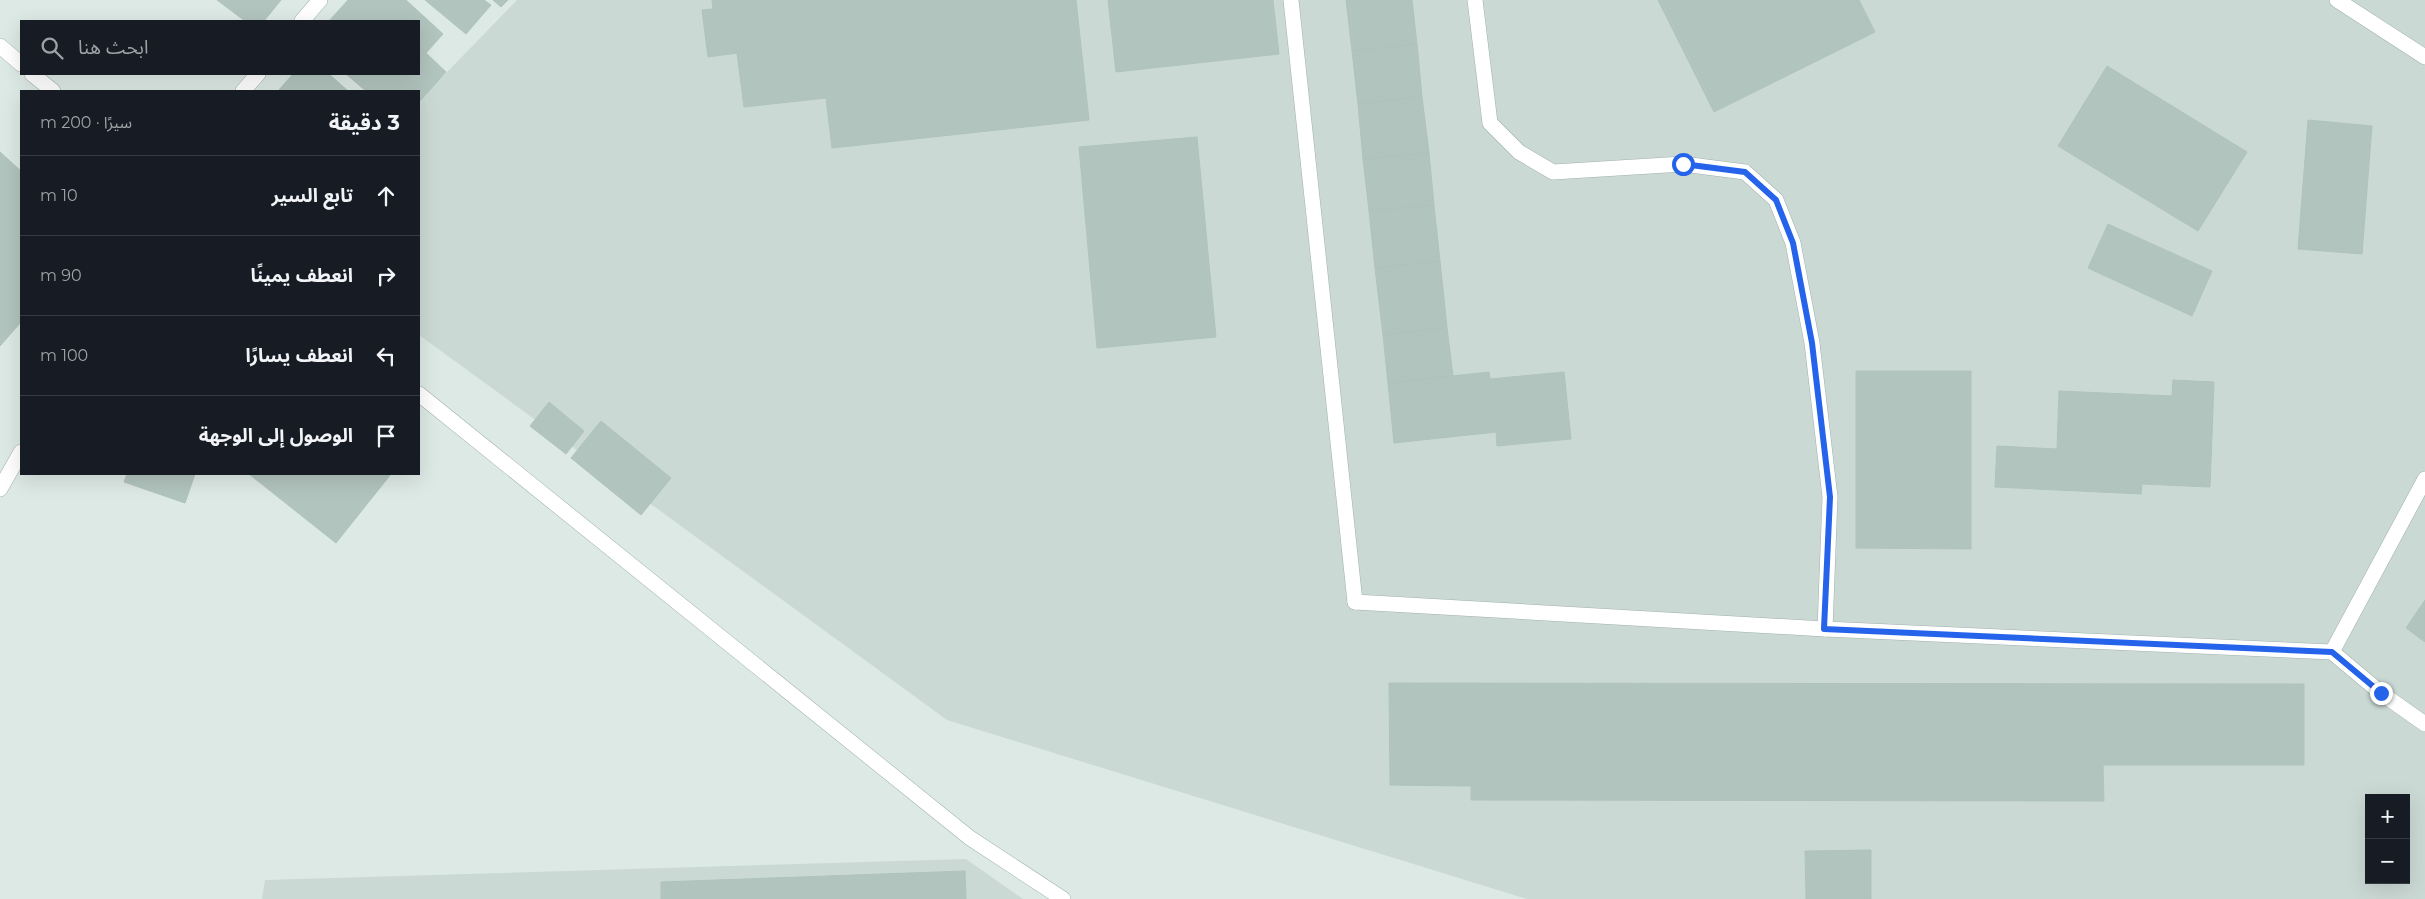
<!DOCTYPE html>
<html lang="ar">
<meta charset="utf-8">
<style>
:root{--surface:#171b24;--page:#242831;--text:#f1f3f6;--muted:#9ea1a6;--line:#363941}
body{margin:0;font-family:Montserrat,"Noto Sans Arabic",sans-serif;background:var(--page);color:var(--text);direction:rtl}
.controls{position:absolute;right:15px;bottom:15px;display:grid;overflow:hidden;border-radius:0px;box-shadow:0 5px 20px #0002}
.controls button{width:45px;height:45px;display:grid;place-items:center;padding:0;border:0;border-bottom:1px solid var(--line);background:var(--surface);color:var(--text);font:25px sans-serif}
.stop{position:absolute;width:15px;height:15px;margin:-11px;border:4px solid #2563eb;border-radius:50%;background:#fff}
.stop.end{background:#2563eb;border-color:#fff;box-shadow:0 1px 5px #0008}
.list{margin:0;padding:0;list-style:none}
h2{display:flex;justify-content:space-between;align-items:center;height:65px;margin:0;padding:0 20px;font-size:21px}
h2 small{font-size:16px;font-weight:400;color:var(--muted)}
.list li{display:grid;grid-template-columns:32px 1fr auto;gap:15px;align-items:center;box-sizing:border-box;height:80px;padding:0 20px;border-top:1px solid var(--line)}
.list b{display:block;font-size:19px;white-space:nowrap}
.list em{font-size:16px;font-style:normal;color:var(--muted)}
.icon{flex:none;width:28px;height:28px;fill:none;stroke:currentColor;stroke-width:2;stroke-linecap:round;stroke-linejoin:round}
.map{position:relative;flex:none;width:2425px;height:899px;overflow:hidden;direction:ltr}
.search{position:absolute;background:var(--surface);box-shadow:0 5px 20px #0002;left:20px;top:20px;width:400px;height:55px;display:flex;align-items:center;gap:12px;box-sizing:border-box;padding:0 18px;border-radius:0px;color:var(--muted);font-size:19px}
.panel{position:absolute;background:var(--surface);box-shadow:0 5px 20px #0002;left:20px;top:90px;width:400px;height:385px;border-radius:0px;direction:rtl}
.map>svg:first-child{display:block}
.built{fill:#cbd9d4;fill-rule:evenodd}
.building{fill:#b2c4be;stroke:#afc3bc}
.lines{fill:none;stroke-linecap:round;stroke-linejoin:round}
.lane-casing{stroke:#a0b1ac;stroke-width:16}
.street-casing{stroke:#a0b1ac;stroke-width:16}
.lane{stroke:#fff;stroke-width:15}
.street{stroke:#fff;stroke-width:15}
.route{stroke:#2563eb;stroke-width:6}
</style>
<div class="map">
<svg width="2425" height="899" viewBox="0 0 2425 899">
<rect width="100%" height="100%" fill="#dde9e5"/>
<g class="built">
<path d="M517 0H2425V899H1527L947 720 419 335V101ZM2369 798H2406V880H2369Z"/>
<polygon points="966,859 1023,899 262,899 265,880"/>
</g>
<g class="building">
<polygon points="217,0 281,0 264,21 245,21"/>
<polygon points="348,0 406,0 443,34 426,53 446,72 419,102 419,91 366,91 346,74 419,74 419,21 329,21"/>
<polygon points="425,0 484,0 491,5 466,34"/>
<polygon points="493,0 508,0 501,7"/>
<polygon points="712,0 1076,0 1089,120 832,148 826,98 744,107 737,53 708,57 702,10 713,9"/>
<polygon points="1108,0 1273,0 1279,54 1116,72"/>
<polygon points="1346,0 1412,0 1417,44 1352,51"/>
<polygon points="1658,0 1859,0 1875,32 1714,112"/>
<polygon points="1417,44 1422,97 1358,104 1352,51"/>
<polygon points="2107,66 2247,152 2198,231 2058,146"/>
<polygon points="293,74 329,74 348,91 278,91"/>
<polygon points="1422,97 1429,153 1363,159 1358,104"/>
<polygon points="2308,120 2372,126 2362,254 2298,249"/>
<polygon points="1197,137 1216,337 1097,348 1079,147"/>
<polygon points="0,152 21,171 21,322 0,346"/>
<polygon points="1429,153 1434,205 1369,211 1363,159"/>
<polygon points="1434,205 1440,261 1375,268 1369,211"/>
<polygon points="2108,224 2212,271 2192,316 2088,268"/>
<polygon points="1440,261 1447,328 1383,335 1375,268"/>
<polygon points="1447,328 1453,376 1388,383 1383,335"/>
<polygon points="1856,371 1971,371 1971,549 1856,548"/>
<polygon points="1489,372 1490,379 1564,372 1571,439 1497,446 1496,432 1394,443 1388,383"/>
<polygon points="2173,380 2214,382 2210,487 2142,484 2141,494 1995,487 1997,446 2057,449 2059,391 2172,396"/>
<polygon points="549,402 584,431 566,454 530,426"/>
<polygon points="601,421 671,478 641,515 571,458"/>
<polygon points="127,474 195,474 185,503 124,482"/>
<polygon points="249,474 391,474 336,543"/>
<polygon points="2425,600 2425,642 2406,628"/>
<polygon points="1389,683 2304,684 2304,765 2103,765 2104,801 1471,800 1471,786 1390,785"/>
<polygon points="1871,850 1871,899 1806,899 1805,851"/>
<polygon points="965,871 966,899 661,899 661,882"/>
</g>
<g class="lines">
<g class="lane-casing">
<g id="lane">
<polyline points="1291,0 1355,602"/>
<polyline points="1475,0 1490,123 1519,152 1553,172 1683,164 1745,172 1776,200 1793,243 1812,343 1830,497 1825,629"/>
<polyline points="2337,0 2425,57"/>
<polyline points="0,489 21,452"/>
<polyline points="2332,652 2425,479"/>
</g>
</g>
<g class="street-casing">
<g id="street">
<polyline points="302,21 320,0"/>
<polyline points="0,46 21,64"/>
<polyline points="32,74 53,91"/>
<polyline points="243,91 258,74"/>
<polyline points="419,394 970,838 1063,899"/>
<polyline points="1355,602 1825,629 2332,652 2381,693 2425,724"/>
</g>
</g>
<use href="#lane" class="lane"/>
<use href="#street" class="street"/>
</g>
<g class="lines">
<polyline class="route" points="1683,164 1745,172 1776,200 1793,243 1812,343 1830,497 1824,629 2332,652 2381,693"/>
</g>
</svg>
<div class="controls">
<button>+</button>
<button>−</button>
</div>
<div class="stop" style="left:1683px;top:164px"></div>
<div class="stop end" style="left:2381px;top:693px"></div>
<div class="search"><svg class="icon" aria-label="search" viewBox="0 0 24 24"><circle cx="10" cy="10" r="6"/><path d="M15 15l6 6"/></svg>ابحث هنا</div>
<section class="panel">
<h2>3 دقيقة<small>سيرًا · 200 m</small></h2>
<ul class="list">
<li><svg class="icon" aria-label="ahead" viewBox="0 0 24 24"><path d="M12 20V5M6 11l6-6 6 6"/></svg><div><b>تابع السير</b></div><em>10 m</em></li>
<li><svg class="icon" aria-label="right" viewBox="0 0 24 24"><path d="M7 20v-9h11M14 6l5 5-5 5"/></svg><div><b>انعطف يمينًا</b></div><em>90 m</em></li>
<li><svg class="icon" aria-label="left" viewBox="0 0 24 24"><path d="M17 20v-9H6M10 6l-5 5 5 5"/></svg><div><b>انعطف يسارًا</b></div><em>100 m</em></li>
<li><svg class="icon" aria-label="arrive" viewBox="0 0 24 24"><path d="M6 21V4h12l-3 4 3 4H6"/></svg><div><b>الوصول إلى الوجهة</b></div></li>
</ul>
</section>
</div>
